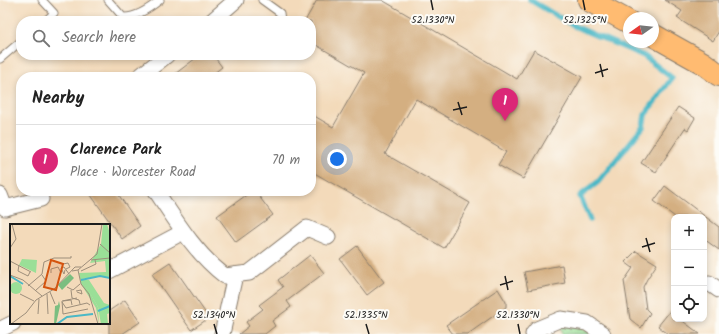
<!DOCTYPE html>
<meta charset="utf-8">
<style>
:root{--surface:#fff;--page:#f6f6f6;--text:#222;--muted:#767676;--line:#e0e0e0;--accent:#db2777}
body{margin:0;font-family:Kalam,sans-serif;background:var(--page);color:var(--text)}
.controls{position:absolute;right:12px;bottom:12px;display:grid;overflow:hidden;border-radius:8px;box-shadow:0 2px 6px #0003}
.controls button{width:36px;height:36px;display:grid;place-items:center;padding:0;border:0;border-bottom:1px solid var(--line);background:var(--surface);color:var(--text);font:20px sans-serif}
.compass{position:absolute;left:623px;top:12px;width:36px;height:36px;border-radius:50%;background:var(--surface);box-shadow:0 2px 6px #0003;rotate:255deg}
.you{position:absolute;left:337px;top:159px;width:14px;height:14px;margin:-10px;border:3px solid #fff;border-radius:50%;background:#1a73e8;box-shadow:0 0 0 6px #1a73e833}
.badge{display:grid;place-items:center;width:26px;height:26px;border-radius:50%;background:var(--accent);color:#fff;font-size:13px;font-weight:700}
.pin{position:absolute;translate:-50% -33px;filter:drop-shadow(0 1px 2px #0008)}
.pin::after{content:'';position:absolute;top:21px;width:14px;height:12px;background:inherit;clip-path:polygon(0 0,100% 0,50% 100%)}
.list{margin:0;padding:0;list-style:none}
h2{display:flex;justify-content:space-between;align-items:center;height:52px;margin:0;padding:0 16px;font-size:17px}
h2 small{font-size:13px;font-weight:400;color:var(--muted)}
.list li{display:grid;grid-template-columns:26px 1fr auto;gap:12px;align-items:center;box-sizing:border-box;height:72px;padding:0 16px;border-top:1px solid var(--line)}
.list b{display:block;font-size:15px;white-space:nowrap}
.list p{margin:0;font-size:13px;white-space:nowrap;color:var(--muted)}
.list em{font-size:13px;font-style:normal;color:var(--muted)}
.icon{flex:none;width:22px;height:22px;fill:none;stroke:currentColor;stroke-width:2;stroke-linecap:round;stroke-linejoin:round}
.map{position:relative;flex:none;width:719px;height:334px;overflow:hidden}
.search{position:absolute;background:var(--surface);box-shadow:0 2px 6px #0003;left:16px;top:16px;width:300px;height:44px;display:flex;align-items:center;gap:10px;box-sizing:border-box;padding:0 14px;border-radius:16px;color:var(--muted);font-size:15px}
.panel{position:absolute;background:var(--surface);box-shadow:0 2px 6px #0003;left:16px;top:72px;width:300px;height:124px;border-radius:16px}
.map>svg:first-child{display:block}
.grass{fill:url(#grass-dots);stroke:#5b7e5a}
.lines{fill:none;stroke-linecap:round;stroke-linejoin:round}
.stream{stroke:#4bb8c6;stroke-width:5.5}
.building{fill:#d4af81}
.lane-casing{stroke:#887b6b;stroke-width:9}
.street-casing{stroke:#887b6b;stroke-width:17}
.highway-casing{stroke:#887b6b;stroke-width:24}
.lane{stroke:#fff;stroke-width:7}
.street{stroke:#fff;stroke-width:15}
.highway{stroke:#ffbb71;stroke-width:22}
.ticks{fill:none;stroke:#1c1c1c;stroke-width:1.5}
.inset-river{fill:none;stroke:#4bb8c6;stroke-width:2}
.inset-road{fill:none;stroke:#9d8e7b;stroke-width:1}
.view{fill:#d4530e;fill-opacity:0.15;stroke:#d4530e;stroke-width:2}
.inset-edge{fill:none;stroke:#1c1c1c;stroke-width:2}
.ticks-label{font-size:10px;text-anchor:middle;fill:#1c1c1c;stroke:#fdfcf7;stroke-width:4;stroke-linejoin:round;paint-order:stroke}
</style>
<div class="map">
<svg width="719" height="334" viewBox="0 0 719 334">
<defs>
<pattern id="grass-dots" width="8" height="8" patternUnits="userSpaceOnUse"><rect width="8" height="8" fill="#9adf97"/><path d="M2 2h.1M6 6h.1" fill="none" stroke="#84bf82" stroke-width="1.8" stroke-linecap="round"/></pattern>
</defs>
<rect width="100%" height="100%" fill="#fdfcf7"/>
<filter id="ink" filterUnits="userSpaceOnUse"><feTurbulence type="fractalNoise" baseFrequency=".025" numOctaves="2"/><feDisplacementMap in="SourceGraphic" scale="8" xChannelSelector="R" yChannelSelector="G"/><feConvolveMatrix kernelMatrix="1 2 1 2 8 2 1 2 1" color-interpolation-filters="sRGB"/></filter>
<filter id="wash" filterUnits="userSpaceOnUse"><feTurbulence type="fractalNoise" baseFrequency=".012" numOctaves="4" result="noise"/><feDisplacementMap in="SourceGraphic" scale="16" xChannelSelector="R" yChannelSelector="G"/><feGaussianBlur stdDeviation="0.9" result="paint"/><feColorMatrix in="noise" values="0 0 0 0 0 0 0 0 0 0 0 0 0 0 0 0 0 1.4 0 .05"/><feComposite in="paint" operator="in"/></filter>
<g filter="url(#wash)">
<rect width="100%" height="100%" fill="#f3daba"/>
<polygon class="grass" points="560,326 575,326 594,334 562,334"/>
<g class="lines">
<polyline class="stream" points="530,0 574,26 644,56 672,78 645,115 643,127 598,182 580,196 590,220"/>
</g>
<g id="blocks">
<g class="building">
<polygon points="317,0 382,0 517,79 534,50 582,77 523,179 498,165 506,152 416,99 385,154 470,203 444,248 311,171 311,114 333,127 364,73 311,42 311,21 305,21"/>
<polygon points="665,0 719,0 719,31 713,41 677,18 682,11"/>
<polygon points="200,55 213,55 222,67 209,77 171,77"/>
<polygon points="678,107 695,118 688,130 685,128 656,172 641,163"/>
<polygon points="665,186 719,227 719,250 704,239 704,217 675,217 654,201"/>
<polygon points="88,191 116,191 140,226 122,239"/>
<polygon points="252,191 255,191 273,215 236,242 217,216"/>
<polygon points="357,246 384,282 367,295 340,259"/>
<polygon points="636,251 657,264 647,279 643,287 646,309 650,313 641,328 630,319 624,281 633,268 625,262"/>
<polygon points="310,255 324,273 287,301 291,307 272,321 275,326 265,334 239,334 249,326 246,322 263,309 259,305 283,287 278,280"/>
<polygon points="170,262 209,318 191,330 152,274"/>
<polygon points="562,265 565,283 528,290 524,272"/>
<polygon points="498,289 506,302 506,307 468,334 453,334 446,325"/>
<polygon points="125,300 140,322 122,334 109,334 109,311"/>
<polygon points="670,311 674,314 674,319 680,319 700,334 668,334 658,326"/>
</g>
</g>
</g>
<g filter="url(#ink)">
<use href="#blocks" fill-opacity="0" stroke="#887b6b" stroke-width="1"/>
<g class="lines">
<g class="lane-casing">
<g id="lane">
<polyline points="42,0 54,13 45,21"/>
<path d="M108 0 123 17C136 18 150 8 160 0"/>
<polyline points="262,0 280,13 281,21"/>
<polyline points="0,59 21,41"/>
</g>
</g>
<g class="street-casing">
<g id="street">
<polyline points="212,21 236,0"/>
<polyline points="139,77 167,55"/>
<path d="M156 191C176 221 196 254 225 276L249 273 307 228 328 237"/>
<polyline points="0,195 5,208 41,199"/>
<polyline points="109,271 183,232"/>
<polyline points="709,283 719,290"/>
<polyline points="1,329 13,323"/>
<polyline points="222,334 235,275"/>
<polyline points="533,334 537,329 561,319 587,323 603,334"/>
</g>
</g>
<g class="highway-casing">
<g id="highway">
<polyline points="589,0 629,22"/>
<polyline points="653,35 703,63 719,75"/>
</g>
</g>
<use href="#lane" class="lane"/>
<use href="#street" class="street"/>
<use href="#highway" class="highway"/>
</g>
</g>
<path class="ticks" d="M431 0 433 10M583 0 585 10M600 64 603 77M595 73 608 69M458 102 462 115M453 110 467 107M646 238 650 252M642 247 655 243M505 276 508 290M500 285 513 281M214 324 217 334M366 324 369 334M518 324 520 334"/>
<g transform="translate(10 224)">
<rect width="100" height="100" fill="#f3daba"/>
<path d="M93 0H97L100 10V53L90 52 72 55 88 83 89 100 86 84 71 60 69 49 96 48 95 37 80 39 91 20ZM12 35 27 36 26 49 9 41Z" fill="#9adf97"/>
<path d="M60 50 64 54 52 66 48 61ZM49 77 50 82 46 100H44L45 82 48 81Z" fill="#7bbe80"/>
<path d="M72 56H79L94 79 100 81V89L97 90 98 100H91L88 83Z" fill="#9adf97"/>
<path d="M0 64a6 6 0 1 1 12 0a6 6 0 1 1-12 0Z" fill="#9adf97"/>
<path class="inset-river" d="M0 52 13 60M71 56 90 52 100 54M88 87 100 82M47 100 57 93 83 90"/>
<path class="inset-road" d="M90 20 100 29M0 24 6 15 2 0M81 36 100 34M0 37 21 48M53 40 58 39 60 43 56 45M9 41 8 47 18 52 20 48M55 46 54 50 51 44 54 43 59 50M68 46 71 60 79 70 88 100M62 47 68 46 87 30 92 0M71 47 86 40 85 36M41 49V45L48 43 51 49M0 51 13 56 32 72M18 62 32 50 34 38 44 34H61V32M57 63 63 66 70 60M61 66 62 74 69 76 70 80M25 67 36 57 32 51M66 67 71 66 72 70 67 68M40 68 45 80M10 70 24 77M37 70 38 90M52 77 53 90 78 85M52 77 67 74M53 77 61 76 62 81M52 78 56 84 77 79 80 81M28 90 29 75M1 100 16 89 26 76 44 65 65 43H71"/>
<path class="view" d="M41 36 53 40 46 66 34 63Z"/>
<rect width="100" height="100" class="inset-edge"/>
</g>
<g class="ticks-label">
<text x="433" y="23">52.1330°N</text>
<text x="585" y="23">52.1325°N</text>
<text x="214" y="318">52.1340°N</text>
<text x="366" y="318">52.1335°N</text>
<text x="518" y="318">52.1330°N</text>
</g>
</svg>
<div class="controls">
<button>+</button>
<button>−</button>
<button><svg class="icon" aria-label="locate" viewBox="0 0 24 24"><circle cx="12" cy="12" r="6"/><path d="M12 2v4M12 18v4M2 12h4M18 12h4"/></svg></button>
</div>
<svg class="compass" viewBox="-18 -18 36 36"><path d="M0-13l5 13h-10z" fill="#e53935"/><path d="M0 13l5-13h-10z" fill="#767676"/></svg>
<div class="you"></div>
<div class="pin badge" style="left:505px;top:121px">1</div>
<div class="search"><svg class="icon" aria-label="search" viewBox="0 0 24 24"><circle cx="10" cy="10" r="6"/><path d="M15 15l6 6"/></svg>Search here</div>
<section class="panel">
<h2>Nearby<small></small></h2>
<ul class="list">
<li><span class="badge">1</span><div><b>Clarence Park</b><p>Place · Worcester Road</p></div><em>70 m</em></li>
</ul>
</section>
</div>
